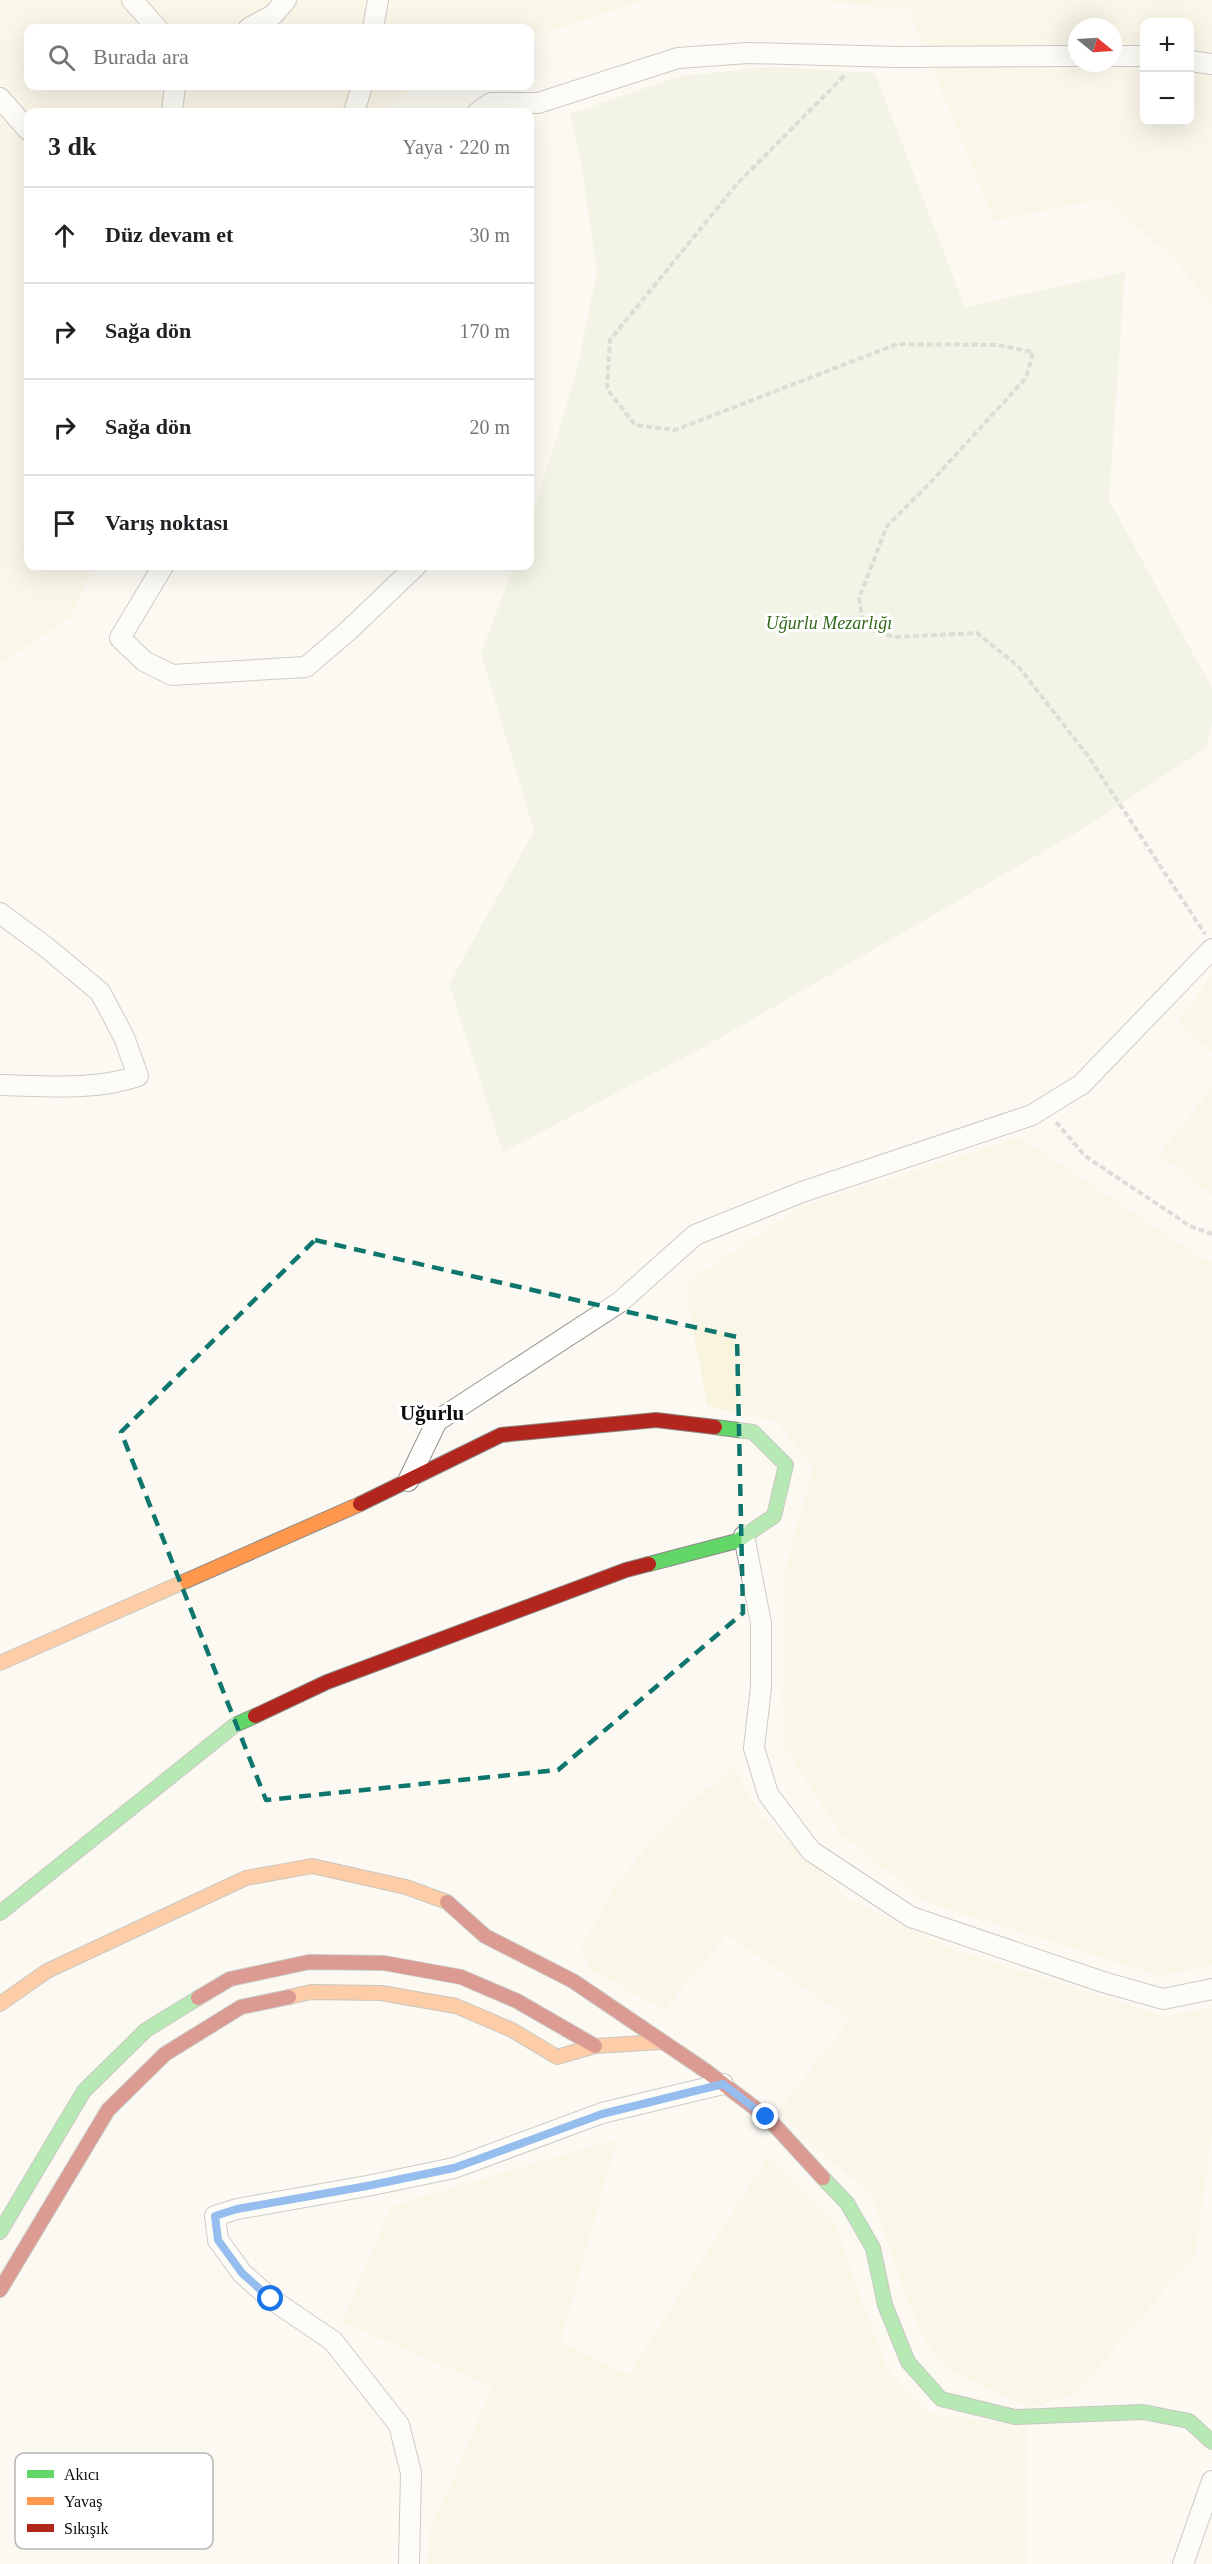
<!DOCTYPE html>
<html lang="tr">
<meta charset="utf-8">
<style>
:root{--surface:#fff;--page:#f2f2f2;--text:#202124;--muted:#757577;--line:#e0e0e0}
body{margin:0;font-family:"Times New Roman",serif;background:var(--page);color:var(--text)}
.controls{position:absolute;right:18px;top:18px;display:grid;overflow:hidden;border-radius:12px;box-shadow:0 6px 24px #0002}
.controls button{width:54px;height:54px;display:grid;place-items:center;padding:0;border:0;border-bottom:2px solid var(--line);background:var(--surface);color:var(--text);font:30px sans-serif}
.compass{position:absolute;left:1068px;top:18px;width:54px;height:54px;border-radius:50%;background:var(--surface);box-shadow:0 6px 24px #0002;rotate:108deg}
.stop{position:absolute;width:18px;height:18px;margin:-14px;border:4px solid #1a73e8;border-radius:50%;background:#fff}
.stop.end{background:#1a73e8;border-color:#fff;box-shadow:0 2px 6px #0008}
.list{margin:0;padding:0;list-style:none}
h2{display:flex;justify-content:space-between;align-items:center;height:78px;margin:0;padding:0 24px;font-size:26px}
h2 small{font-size:20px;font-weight:400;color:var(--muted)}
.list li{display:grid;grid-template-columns:39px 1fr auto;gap:18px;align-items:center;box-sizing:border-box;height:96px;padding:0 24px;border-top:2px solid var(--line)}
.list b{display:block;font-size:22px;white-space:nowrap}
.list em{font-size:20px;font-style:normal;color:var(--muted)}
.icon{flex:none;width:33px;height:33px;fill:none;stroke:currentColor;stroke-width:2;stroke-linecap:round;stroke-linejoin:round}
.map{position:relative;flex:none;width:1212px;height:2564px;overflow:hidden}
.search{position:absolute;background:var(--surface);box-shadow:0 6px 24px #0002;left:24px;top:24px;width:510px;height:66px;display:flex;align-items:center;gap:15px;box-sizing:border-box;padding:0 21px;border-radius:12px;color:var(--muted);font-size:22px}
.panel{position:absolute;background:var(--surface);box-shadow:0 6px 24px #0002;left:24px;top:108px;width:510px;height:462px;border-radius:12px}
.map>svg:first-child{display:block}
.farmland{fill:#f9f4dd;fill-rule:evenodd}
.cemetery{fill:#e9edd5}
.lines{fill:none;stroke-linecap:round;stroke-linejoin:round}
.street-casing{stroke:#949390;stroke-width:22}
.fast-casing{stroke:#8b8a87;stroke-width:16}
.slow-casing{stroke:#8b8a87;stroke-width:16}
.jam-casing{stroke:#8b8a87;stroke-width:16}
.path{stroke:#b8b8b6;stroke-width:4;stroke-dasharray:6 3;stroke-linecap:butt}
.street{stroke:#fefefd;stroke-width:20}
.fast{stroke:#63d668;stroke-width:14}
.slow{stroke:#ff974d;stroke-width:14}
.jam{stroke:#b3261e;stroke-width:14}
.route{stroke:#1a73e8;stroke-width:8}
.marked{fill:none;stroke:#0f766e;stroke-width:4.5;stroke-dasharray:12 8;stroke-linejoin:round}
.labels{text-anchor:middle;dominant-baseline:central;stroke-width:6;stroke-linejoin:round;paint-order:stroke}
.park-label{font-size:18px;font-style:italic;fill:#326a19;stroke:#fff}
.quarter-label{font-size:21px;font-weight:bold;fill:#0d0d0d;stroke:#fff}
.key{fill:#fff;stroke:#b6b6b6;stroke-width:1.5}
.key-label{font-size:16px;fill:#0d0d0d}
</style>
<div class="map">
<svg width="1212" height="2564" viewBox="0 0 1212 2564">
<rect width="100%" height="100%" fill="#fbf9f2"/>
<g class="farmland">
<polygon points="0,0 647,0 530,37 530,28 28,28 28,86 416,86 382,112 28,112 28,566 93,566 71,617 0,664"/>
<path d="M813 0H1212V304L1176 262 1106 198 994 221 909 10ZM1144 22H1190V122H1144ZM1077 27H1113V63H1077Z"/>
<polygon points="1212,975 1212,1052 1178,1021"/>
<polygon points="1212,1088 1212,1195 1159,1154"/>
<polygon points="1019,1137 1198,1256 1212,1262 1212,1965 1160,1976 928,1903 841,1835 785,1748 782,1703 784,1574 813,1467 776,1421 707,1406 685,1284 799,1208"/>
<polygon points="734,1766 761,1816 852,1901 953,1949 1163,2016 1212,2008 1212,2131 1196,2254 1076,2394 1030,2408 954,2373 926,2343 905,2295 872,2198 778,2111 850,2019 727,1935 664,2010 591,1970 581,1948 613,1888 666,1824"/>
<polygon points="617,2139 561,2341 628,2375 769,2155 836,2224 848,2263 887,2368 931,2413 1026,2426 1026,2564 427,2564 431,2523 449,2488 492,2387 342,2322 391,2206"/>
</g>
<polygon class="cemetery" points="769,67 875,73 965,307 1125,272 1109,500 1212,688 1212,722 1206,748 1086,827 706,1046 503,1152 449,984 534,831 481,653 514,566 530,566 530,524 577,370 597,271 581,162 570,114 681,76"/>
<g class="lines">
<g class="street-casing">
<g id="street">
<polyline points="132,0 157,28"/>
<polyline points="249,28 273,15 286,0"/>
<polyline points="373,28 378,0"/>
<polyline points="1113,56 1144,56"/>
<polyline points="1190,61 1212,64"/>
<polyline points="0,98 28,130"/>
<polyline points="172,112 175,86"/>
<polyline points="354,112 362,86"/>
<polyline points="478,112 491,103 538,103 678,58 748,53 899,57 1077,56"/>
<polyline points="163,566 120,638 144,661 172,675 306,667 348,631 416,566"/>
<path d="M0 913 46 947 100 992 124 1037 138 1076C94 1091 46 1086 0 1085"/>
<polyline points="408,1481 437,1421 620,1302 695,1235 802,1192 1032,1115 1082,1084 1212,949"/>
<polyline points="744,1536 761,1623 761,1687 754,1748 768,1794 811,1851 911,1917 1103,1982 1163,1999 1212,1989"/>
<polyline points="409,2564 411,2473 399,2425 333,2341 271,2299 242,2273 218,2240 215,2216 237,2209 367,2186 454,2168 602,2113 723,2084"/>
<polyline points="1183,2564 1212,2481"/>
</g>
</g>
<g class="fast-casing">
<g id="fast">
<polyline points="649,1564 737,1541 774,1516 786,1465 753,1432 715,1427"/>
<polyline points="0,1913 235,1725 255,1716"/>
<polyline points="823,2178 847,2203 873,2248 885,2305 908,2362 941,2399 1015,2417 1143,2412 1189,2421 1212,2442"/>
<polyline points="0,2232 84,2091 146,2030 198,1998"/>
</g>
</g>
<g class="slow-casing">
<g id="slow">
<polyline points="0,1663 360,1504"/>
<polyline points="289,1997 311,1992 381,1993 456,2006 512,2030 557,2057 595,2046 661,2042"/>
<polyline points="0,2004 47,1971 246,1878 312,1866 406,1887 447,1902"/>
</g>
</g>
<g class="jam-casing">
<g id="jam">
<polyline points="360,1504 501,1435 656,1420 715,1427"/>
<polyline points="255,1716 327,1682 626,1570 649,1564"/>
<polyline points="447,1902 485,1936 573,1981 706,2071 767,2117 823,2178"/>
<polyline points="198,1998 230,1979 309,1962 384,1963 461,1977 517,2001 595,2046"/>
<polyline points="0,2290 108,2110 165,2054 241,2007 289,1997"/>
</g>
</g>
<g class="path">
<polyline points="844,76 737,184 610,340 607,389 635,425 675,430 897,344 998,345 1033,352 1026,378 929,484 887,526 859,598 864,628 894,637 977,633 1018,666 1088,756 1205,934"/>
<polyline points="1056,1122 1085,1156 1190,1226 1212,1234"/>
</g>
<use href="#street" class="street"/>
<use href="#fast" class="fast"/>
<use href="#slow" class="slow"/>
<use href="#jam" class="jam"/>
</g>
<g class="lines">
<polyline class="route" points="271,2299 242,2273 218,2240 215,2216 237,2209 367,2186 454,2168 602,2114 723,2084 766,2117"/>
</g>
<path d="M0 0H1212V2564H0ZM315 1240 737 1337 743 1613 558 1770 266 1800 121 1432Z" fill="#fbf9f2" fill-opacity=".55" fill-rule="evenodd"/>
<path class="marked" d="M315 1240 737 1337 743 1613 558 1770 266 1800 121 1432Z"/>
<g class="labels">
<g class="park-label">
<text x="829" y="623">Uğurlu Mezarlığı</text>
</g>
<g class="quarter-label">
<text x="432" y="1413">Uğurlu</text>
</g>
</g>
<rect x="15" y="2453" width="198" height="96" rx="9" class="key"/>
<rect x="27" y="2470" width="27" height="8" fill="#63d668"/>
<rect x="27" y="2497" width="27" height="8" fill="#ff974d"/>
<rect x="27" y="2524" width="27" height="8" fill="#b3261e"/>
<g class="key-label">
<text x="64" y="2480">Akıcı</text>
<text x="64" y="2507">Yavaş</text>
<text x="64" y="2534">Sıkışık</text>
</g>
</svg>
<div class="controls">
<button>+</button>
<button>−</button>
</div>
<svg class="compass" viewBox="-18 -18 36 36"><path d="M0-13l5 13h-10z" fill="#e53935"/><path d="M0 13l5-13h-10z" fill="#757577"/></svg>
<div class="stop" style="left:271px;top:2299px"></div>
<div class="stop end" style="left:766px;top:2117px"></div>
<div class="search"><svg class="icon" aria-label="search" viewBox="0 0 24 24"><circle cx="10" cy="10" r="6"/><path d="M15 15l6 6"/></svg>Burada ara</div>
<section class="panel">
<h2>3 dk<small>Yaya · 220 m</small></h2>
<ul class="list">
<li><svg class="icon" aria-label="ahead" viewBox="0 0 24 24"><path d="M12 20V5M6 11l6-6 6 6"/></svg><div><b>Düz devam et</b></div><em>30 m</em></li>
<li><svg class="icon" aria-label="right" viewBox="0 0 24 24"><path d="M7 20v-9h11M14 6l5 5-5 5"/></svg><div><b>Sağa dön</b></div><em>170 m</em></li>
<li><svg class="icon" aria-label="right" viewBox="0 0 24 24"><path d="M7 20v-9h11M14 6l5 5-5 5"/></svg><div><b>Sağa dön</b></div><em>20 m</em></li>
<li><svg class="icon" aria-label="arrive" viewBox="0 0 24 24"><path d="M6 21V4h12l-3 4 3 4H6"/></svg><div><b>Varış noktası</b></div></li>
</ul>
</section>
</div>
